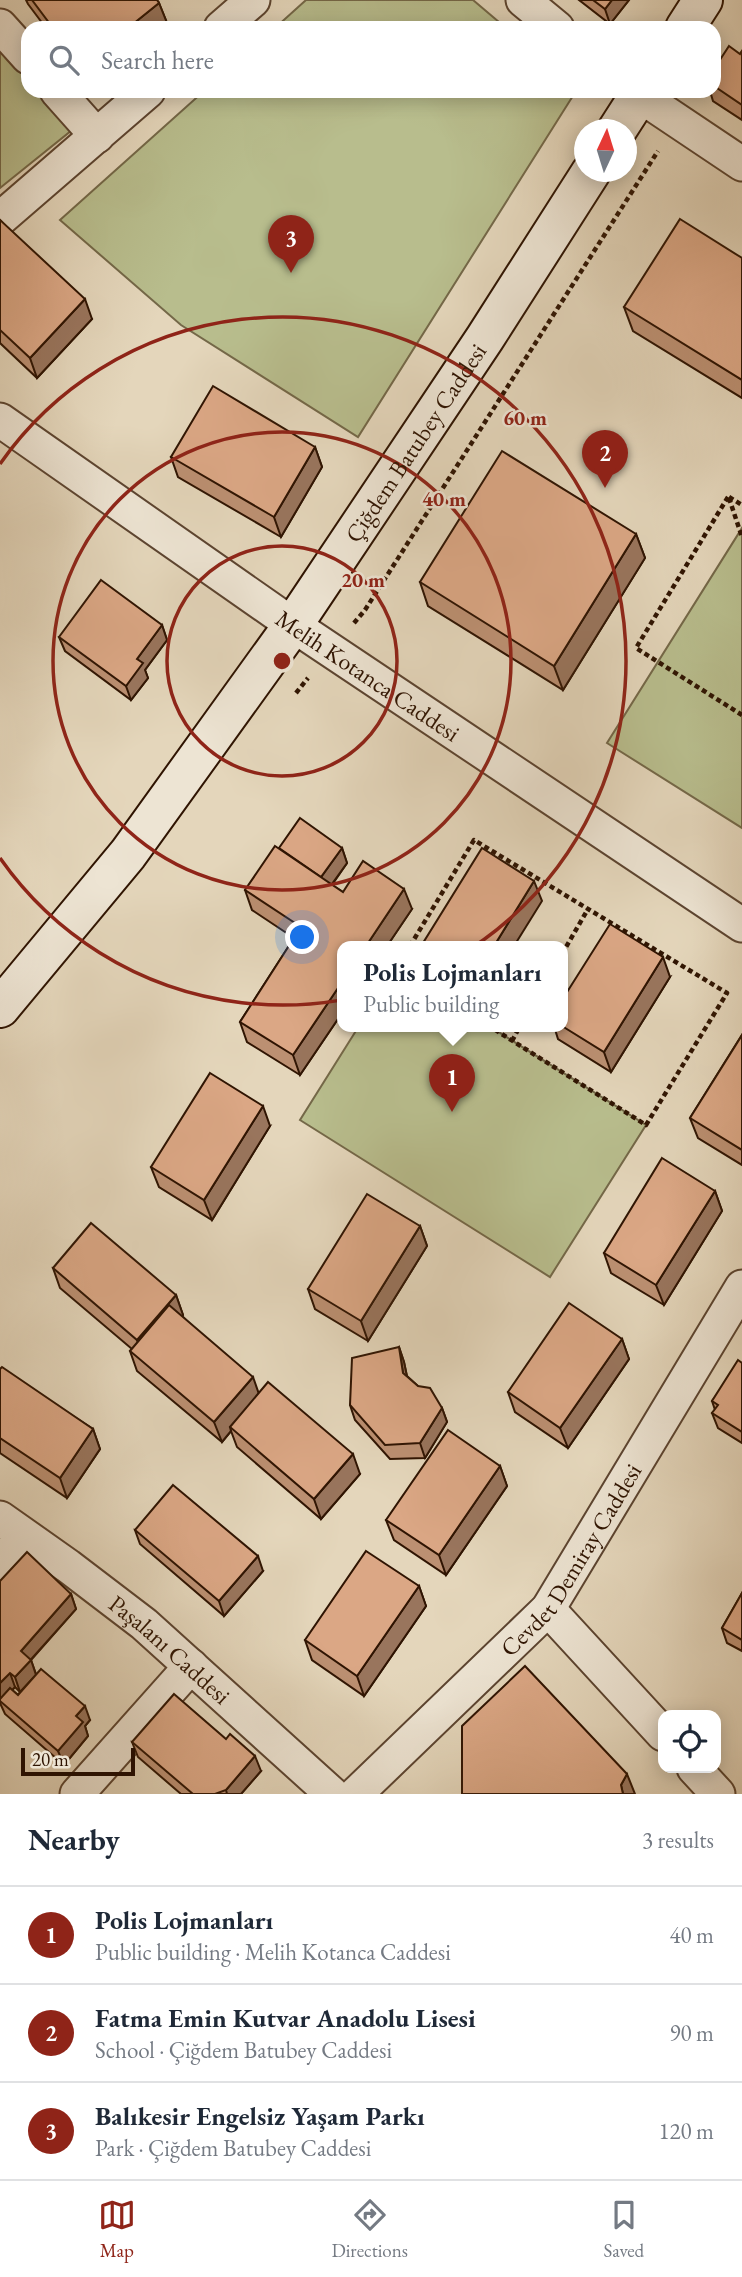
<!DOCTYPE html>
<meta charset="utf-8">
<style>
:root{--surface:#fff;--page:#f2f2f3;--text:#1f2937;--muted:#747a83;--line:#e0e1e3;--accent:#8f2418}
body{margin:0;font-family:"EB Garamond",serif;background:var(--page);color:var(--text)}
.controls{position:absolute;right:21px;bottom:21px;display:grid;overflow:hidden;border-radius:14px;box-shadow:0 4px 18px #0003}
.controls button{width:63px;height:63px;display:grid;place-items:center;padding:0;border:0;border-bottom:2px solid var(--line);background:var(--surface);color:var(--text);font:35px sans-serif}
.compass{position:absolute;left:574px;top:119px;width:63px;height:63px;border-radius:50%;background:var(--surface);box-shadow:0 4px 18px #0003;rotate:4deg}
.scale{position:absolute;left:21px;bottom:18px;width:114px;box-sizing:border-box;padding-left:7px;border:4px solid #2f1402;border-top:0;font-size:19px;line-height:24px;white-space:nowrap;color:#2f1402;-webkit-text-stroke:5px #ede4d3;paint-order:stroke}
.you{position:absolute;left:303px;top:938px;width:24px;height:24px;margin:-18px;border:5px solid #fff;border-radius:50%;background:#1a73e8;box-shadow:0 0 0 10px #1a73e833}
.badge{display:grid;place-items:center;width:46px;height:46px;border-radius:50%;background:var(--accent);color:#fff;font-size:23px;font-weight:700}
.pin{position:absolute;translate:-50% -58px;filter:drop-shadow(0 2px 4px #0008)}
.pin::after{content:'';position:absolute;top:37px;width:24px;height:21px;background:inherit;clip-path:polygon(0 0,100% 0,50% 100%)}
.popup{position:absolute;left:337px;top:941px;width:231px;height:91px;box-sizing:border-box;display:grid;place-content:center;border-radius:14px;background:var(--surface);filter:drop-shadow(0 2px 5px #0005);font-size:23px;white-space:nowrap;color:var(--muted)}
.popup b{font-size:26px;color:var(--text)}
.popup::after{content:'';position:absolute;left:50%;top:100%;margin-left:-14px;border:14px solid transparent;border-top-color:var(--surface)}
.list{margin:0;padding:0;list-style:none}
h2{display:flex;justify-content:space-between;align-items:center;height:91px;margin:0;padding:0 28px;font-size:30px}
h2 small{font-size:23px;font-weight:400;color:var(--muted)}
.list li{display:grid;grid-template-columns:46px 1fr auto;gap:21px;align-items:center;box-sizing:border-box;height:98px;padding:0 28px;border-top:2px solid var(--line)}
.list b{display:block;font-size:26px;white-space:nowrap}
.list p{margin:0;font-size:23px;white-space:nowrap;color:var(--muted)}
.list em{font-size:23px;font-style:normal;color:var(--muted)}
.icon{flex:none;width:38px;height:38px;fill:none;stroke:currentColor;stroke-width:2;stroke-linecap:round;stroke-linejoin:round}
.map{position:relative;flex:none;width:742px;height:1794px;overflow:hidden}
.search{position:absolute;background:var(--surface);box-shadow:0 4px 18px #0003;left:21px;right:21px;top:21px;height:77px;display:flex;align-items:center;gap:18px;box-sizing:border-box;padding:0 24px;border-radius:21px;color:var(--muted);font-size:26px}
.sheet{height:385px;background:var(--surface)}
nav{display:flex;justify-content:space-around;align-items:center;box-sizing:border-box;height:98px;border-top:2px solid var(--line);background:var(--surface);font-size:19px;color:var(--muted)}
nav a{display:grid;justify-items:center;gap:4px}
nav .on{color:var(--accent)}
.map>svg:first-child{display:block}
.green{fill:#b8bd8d;stroke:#746848;stroke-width:2}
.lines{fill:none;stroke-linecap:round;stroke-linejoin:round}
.minor-casing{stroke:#5c4430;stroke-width:37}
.secondary-casing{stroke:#2f1402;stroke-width:42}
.path{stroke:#2f1402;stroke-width:4.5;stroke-dasharray:5 3.5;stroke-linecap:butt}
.minor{stroke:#ede4d3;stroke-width:33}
.secondary{stroke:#ede4d3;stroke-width:38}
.wall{fill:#bc9072;stroke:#2f1402;stroke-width:2;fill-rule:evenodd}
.shaded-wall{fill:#99755d;stroke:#2f1402;stroke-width:2}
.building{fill:#dba785;stroke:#2f1402;stroke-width:2}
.ring{fill:none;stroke:#8f2418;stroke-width:3.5}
.labels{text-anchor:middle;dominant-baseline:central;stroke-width:5;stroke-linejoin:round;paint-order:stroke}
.street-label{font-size:24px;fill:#2f1402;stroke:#ede4d3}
.centre{fill:#8f2418;stroke:#ede4d3;stroke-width:3.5}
.ring-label{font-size:21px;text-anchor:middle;font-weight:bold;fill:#8f2418;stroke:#ede4d3;stroke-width:5;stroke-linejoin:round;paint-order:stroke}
</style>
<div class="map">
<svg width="742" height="1794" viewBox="0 0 742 1794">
<rect width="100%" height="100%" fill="#e4d6bb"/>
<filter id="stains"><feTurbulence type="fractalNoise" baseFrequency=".00286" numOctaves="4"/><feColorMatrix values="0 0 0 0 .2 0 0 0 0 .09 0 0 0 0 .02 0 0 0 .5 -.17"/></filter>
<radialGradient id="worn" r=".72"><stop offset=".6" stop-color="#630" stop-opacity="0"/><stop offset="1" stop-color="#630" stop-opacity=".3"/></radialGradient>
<g class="green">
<polygon points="306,0 473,0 506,28 275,28"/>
<polygon points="0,42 28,76 28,91 40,91 72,130 0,188"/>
<polygon points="204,91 576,91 358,437 181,325 60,220"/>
<polygon points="742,528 742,828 607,743"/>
<polygon points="359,1026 489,1026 646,1125 550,1277 300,1120"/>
</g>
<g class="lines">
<g class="minor-casing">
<g id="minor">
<polyline points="523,0 557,28"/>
<polyline points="0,26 28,57"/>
<polyline points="221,28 253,0"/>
<polyline points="57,91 97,136"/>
<polyline points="633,91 742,164"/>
<polyline points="0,219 148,91"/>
<path id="s1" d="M0 420 293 625 742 925"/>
<path id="s2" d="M0 1518 68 1566 144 1624 332 1794"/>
<polyline points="0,1565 24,1536"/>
<polyline points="548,1609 663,1734"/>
<polyline points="694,1768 718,1794"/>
<polyline points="77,1794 191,1666"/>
<path id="s3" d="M356 1794 548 1609 742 1287"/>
</g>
</g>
<g class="secondary-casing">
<g id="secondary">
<polyline points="685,28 703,0"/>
<polyline points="617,130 642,91"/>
<path id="s4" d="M0 1008 128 854 293 625 485 338 591 172"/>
</g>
</g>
<g class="path">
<polyline points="728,497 636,648 742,715"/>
<polyline points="729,497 742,505"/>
<polyline points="729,498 742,537"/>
<polyline points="354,623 365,610 658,151"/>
<polyline points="296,693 308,678"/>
<polyline points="410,946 474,840 727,993 646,1125 489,1026"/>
<polyline points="562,954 588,909"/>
<polyline points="512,1041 520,1026"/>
</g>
<use href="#minor" class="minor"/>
<use href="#secondary" class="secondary"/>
</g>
<g class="wall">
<polygon points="26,0 157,0 159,3 167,23 160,28 46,28 28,4"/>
<polygon points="579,0 629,0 610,24"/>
<polygon points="742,51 742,120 713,101 710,91 714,91 714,69 740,54"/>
<polygon points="0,220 92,319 37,378 0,343"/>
<polygon points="742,258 742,398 633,331 624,307"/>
<polygon points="315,447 322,467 281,537 178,477 171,457"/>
<polygon points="636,534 645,558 563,690 428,606 420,582"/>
<polygon points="162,625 167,640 145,670 148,678 131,700 65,651 59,637"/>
<polygon points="279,848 342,848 347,863 332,885 343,892 412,909 387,946 342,946 342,1013 300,1075 247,1042 240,1022 294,938 252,910 245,890"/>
<polygon points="670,977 611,1072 558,1039 554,1026 562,1026"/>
<polygon points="742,1035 742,1165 698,1138 690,1118"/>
<polygon points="270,1126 212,1220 159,1187 151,1167"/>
<polygon points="715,1191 722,1211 664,1305 611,1273 604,1253"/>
<polygon points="420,1226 427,1246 368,1341 315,1309 308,1289"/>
<polygon points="53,1268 176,1295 183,1315 182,1316 259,1393 360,1474 321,1519 237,1447 231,1431 222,1442 137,1371 130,1351 132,1349 60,1288"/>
<polygon points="622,1339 629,1359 568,1448 515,1412 508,1392"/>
<polygon points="399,1347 404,1362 407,1376 442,1408 447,1422 425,1458 390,1459 355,1420 350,1405"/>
<polygon points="742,1363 742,1443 718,1428 712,1413 715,1410 712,1401"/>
<polygon points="0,1369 93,1429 100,1449 67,1498 0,1453"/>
<polygon points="500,1466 507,1486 446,1575 394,1540 386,1520"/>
<polygon points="135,1530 263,1571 224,1616 140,1544"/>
<path d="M0 1581 71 1594 76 1609 31 1660 36 1674 90 1720 85 1726 88 1736 64 1765 5 1714 0 1703ZM15 1687 20 1692 18 1695 12 1690Z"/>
<polygon points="419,1586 426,1606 364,1696 312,1660 305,1640"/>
<polygon points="742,1593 742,1651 727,1643 722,1628"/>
<polygon points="132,1742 261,1771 241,1794 181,1794 138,1757"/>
</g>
<g class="shaded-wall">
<polygon points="612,0 629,0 610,24 605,9"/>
<polygon points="159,3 167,23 160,28 128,28"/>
<polygon points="85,299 92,319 37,378 30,358"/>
<polygon points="315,447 322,467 281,537 274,517"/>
<polygon points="636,534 645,558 563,690 554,666"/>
<polygon points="162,625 167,640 145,670 148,678 131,700 126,686 137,659"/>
<polygon points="342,848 347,863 324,895 319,880"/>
<polygon points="534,881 542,901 514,946 494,946"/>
<polygon points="404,889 412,909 387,946 366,946"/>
<polygon points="663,957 670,977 611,1072 604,1052"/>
<polygon points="342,982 342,1013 300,1075 293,1055"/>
<polygon points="263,1106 270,1126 212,1220 204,1200"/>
<polygon points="715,1191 722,1211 664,1305 656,1285"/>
<polygon points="420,1226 427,1246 368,1341 361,1321"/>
<polygon points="176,1295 183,1315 144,1360 137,1340"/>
<polygon points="622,1339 629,1359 568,1448 560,1428"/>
<polygon points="399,1347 404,1362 409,1387 403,1373"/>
<polygon points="253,1377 260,1397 230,1427 231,1431 222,1442 214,1422"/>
<polygon points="442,1408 447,1422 425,1458 420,1443"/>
<polygon points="93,1429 100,1449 67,1498 60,1478"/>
<polygon points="353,1454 360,1474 321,1519 314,1499"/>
<polygon points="500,1466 507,1486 446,1575 439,1555"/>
<polygon points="258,1556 263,1571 224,1616 219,1601"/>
<polygon points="419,1586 426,1606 364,1696 357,1676"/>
<polygon points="71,1594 76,1609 26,1665 21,1651"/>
<polygon points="31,1660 36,1675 20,1692 15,1677"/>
<polygon points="10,1673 15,1687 1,1702 0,1701 0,1683"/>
<polygon points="85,1706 90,1720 85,1726 88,1736 64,1765 58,1751 76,1716"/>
<polygon points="255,1756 261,1771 241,1794 227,1794 226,1790"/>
<polygon points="627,1774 635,1794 623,1794 621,1785"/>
</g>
<g class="building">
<polygon points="32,0 157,0 159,3 128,28 53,28"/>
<polygon points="593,0 612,0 605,9"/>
<polygon points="729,46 740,54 742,51 742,105 714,86 714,69"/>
<polygon points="680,219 742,258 742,380 624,307"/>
<polygon points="0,220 85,299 30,358 0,330"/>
<polygon points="213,386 315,447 274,517 171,457"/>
<polygon points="502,451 636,534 554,666 420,582"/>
<polygon points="101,580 162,625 137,659 143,663 126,686 59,637"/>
<polygon points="300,818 342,848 321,877 279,848"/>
<polygon points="275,846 343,892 363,861 404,889 366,946 342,946 342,982 293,1055 240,1022 301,927 245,890"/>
<polygon points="482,848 534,881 494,946 428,946 423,943"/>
<polygon points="610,924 663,957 604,1052 562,1026 562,1000"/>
<polygon points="742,1035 742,1150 690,1118"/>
<polygon points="210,1073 263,1106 204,1200 151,1167"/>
<polygon points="662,1158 715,1191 656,1285 604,1253"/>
<polygon points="367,1194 420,1226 361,1321 308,1289"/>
<polygon points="91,1223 176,1295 137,1340 53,1268"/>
<polygon points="569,1303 622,1339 560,1428 508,1392"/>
<polygon points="169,1305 253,1377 214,1422 130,1351"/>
<polygon points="399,1347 403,1373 418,1386 430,1388 442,1408 420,1443 385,1445 350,1405 352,1358"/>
<polygon points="738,1360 742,1363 742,1432 712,1413 718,1405 712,1401"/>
<polygon points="2,1367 93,1429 60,1478 0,1438 0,1369"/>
<polygon points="268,1382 353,1454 314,1499 230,1427"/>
<polygon points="448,1430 500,1466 439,1555 386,1520"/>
<polygon points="173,1485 258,1556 219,1601 135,1530"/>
<polygon points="366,1551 419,1586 357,1676 305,1640"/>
<polygon points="27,1552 71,1594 21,1651 31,1660 15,1677 10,1673 0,1683 0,1581"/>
<polygon points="742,1593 742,1640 722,1628"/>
<polygon points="525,1666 627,1774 621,1785 623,1794 462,1794 462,1726"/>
<polygon points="41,1669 85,1706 76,1716 83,1722 58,1751 0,1701 0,1699 10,1688 18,1695"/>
<polygon points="174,1694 226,1739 230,1734 255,1756 226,1790 215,1794 193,1794 132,1742"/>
</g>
<g class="ring">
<circle cx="282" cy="661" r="115"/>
<circle cx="282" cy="661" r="229"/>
<path d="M0 464A344 344 0 1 1 0 858"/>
</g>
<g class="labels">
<g class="street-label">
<text stroke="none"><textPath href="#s4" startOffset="702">Çiğdem Batubey Caddesi</textPath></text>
<text stroke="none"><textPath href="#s1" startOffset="448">Melih Kotanca Caddesi</textPath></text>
<text stroke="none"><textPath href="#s3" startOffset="320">Cevdet Demiray Caddesi</textPath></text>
<text stroke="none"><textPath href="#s2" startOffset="215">Paşalanı Caddesi</textPath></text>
</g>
</g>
<circle cx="282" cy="661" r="10" class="centre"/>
<g class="ring-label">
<text x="525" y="425">60 m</text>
<text x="444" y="506">40 m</text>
<text x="363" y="587">20 m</text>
</g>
<rect width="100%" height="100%" filter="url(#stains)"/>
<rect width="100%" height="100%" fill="url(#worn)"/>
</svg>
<div class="controls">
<button><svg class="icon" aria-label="locate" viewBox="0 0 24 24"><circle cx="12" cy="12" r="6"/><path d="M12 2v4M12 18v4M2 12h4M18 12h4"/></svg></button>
</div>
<svg class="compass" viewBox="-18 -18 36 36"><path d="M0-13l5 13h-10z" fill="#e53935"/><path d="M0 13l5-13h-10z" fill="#747a83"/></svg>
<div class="scale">20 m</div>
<div class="you"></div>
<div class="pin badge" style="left:452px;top:1112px">1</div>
<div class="popup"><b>Polis Lojmanları</b>Public building</div>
<div class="pin badge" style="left:605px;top:488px">2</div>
<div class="pin badge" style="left:291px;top:273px">3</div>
<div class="search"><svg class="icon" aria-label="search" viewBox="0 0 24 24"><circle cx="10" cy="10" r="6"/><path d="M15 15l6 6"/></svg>Search here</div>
</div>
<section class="sheet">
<h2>Nearby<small>3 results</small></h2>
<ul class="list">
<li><span class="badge">1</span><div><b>Polis Lojmanları</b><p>Public building · Melih Kotanca Caddesi</p></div><em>40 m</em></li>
<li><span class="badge">2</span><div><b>Fatma Emin Kutvar Anadolu Lisesi</b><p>School · Çiğdem Batubey Caddesi</p></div><em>90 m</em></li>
<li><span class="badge">3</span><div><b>Balıkesir Engelsiz Yaşam Parkı</b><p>Park · Çiğdem Batubey Caddesi</p></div><em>120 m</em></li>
</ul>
</section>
<nav>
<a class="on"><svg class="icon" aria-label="map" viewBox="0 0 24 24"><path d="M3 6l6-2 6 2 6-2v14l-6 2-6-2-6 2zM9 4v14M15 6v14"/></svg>Map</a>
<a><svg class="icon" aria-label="directions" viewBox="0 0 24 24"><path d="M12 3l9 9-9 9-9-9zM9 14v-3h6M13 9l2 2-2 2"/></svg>Directions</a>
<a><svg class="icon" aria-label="saved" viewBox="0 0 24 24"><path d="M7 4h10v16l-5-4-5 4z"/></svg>Saved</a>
</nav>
